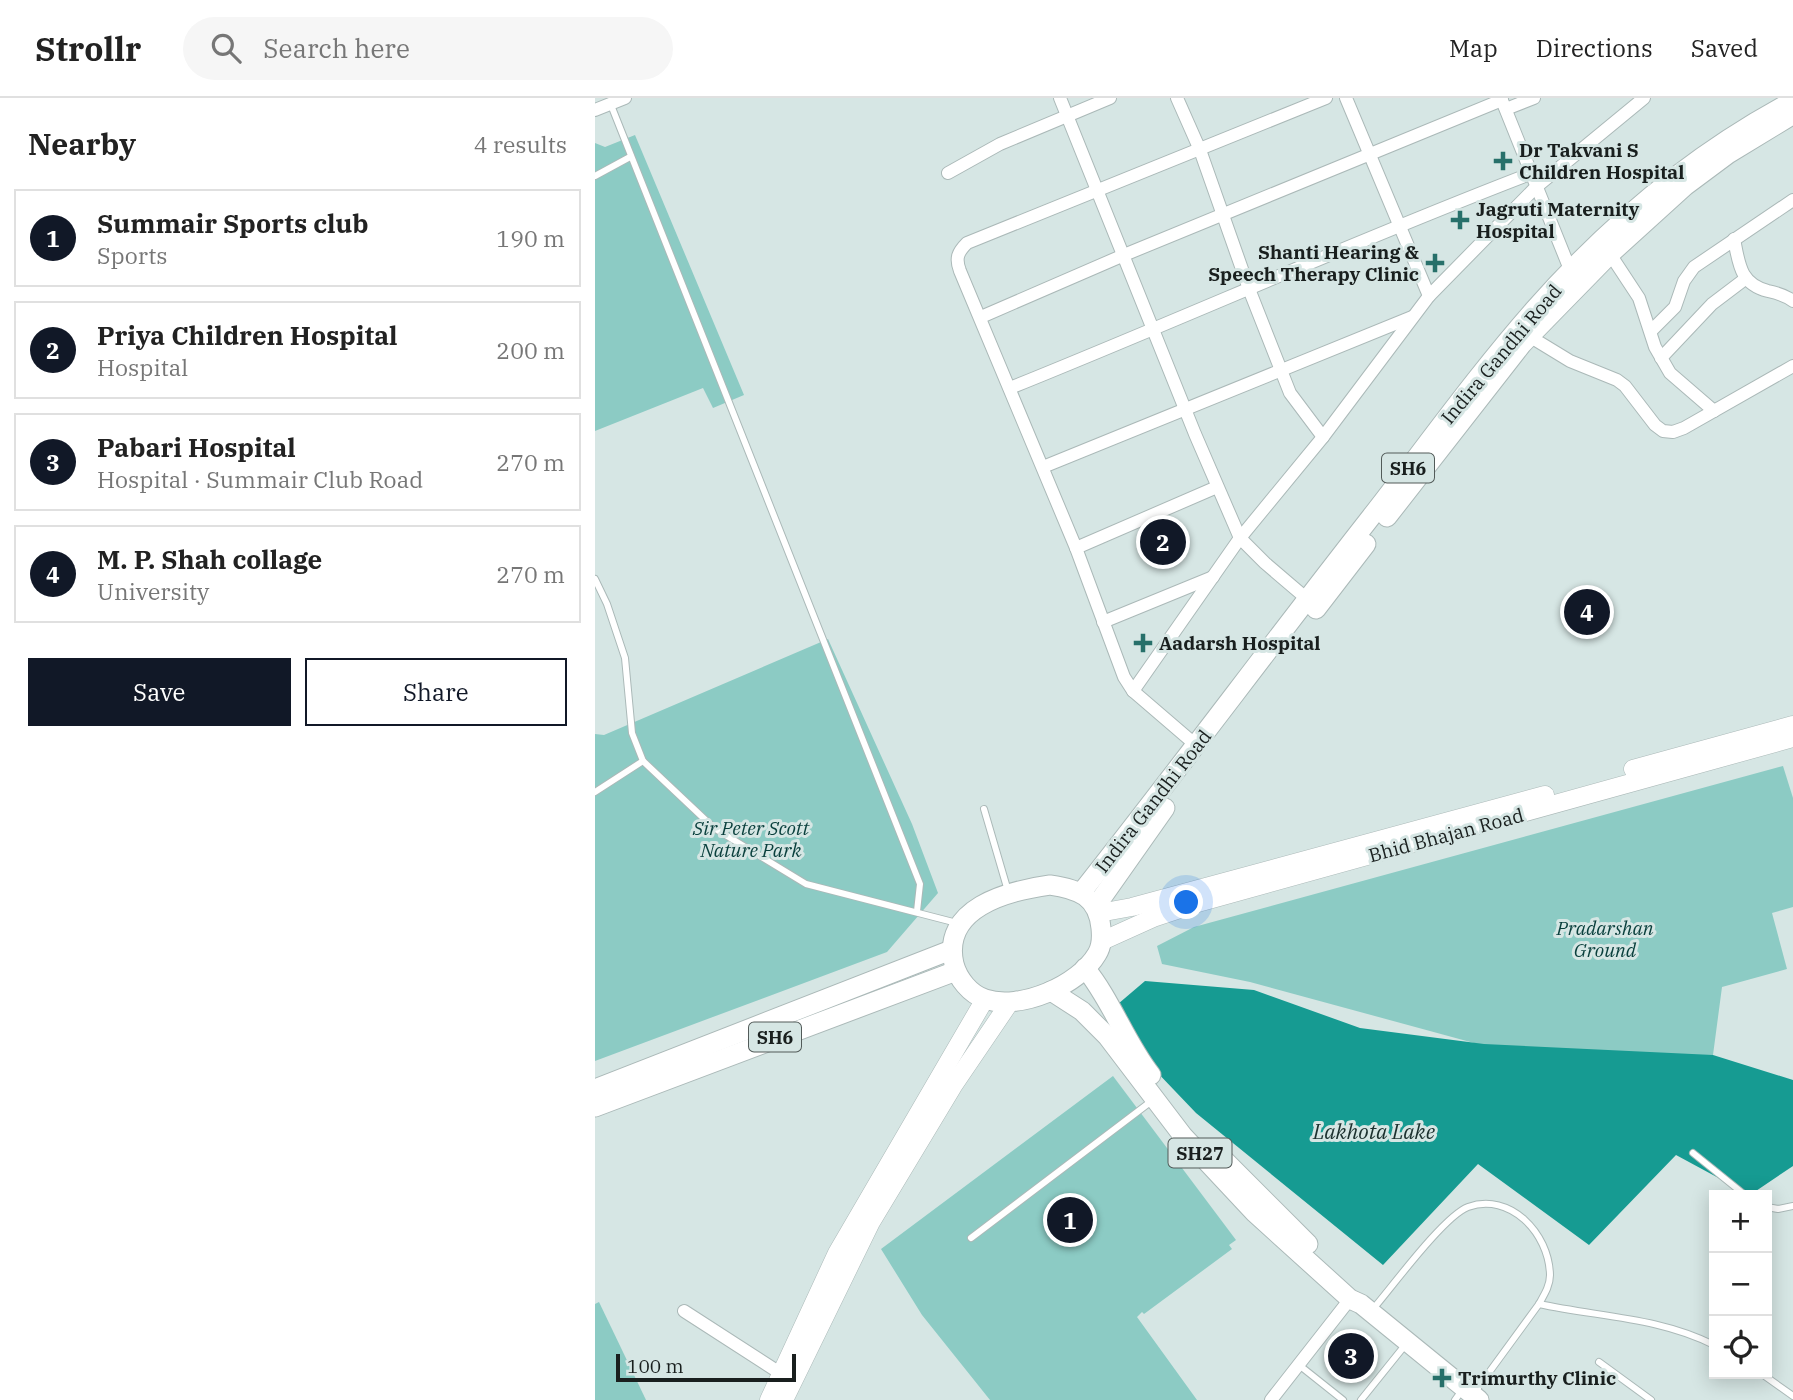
<!DOCTYPE html>
<meta charset="utf-8">
<style>
:root{--surface:#fff;--page:#f6f6f6;--text:#222;--muted:#767676;--line:#e0e0e0;--accent:#111827}
body{margin:0;font-family:"IBM Plex Serif",serif;background:var(--page);color:var(--text)}
.controls{position:absolute;right:21px;bottom:21px;display:grid;overflow:hidden;border-radius:0px;box-shadow:0 4px 18px #0003}
.controls button{width:63px;height:63px;display:grid;place-items:center;padding:0;border:0;border-bottom:2px solid var(--line);background:var(--surface);color:var(--text);font:35px sans-serif}
.scale{position:absolute;left:21px;bottom:18px;width:180px;box-sizing:border-box;padding-left:7px;border:4px solid #191f1e;border-top:0;font-size:19px;line-height:24px;white-space:nowrap;color:#191f1e;-webkit-text-stroke:5px #d6e6e4;paint-order:stroke}
.you{position:absolute;left:592px;top:805px;width:24px;height:24px;margin:-18px;border:5px solid #fff;border-radius:50%;background:#1a73e8;box-shadow:0 0 0 10px #1a73e833}
.badge{display:grid;place-items:center;width:46px;height:46px;border-radius:50%;background:var(--accent);color:#fff;font-size:23px;font-weight:700}
.pin{position:absolute;translate:-50% -50%;border:4px solid #fff;box-shadow:0 2px 7px #0006}
.list{margin:0;padding:0;list-style:none}
h2{display:flex;justify-content:space-between;align-items:center;height:91px;margin:0;padding:0 28px;font-size:30px}
h2 small{font-size:23px;font-weight:400;color:var(--muted)}
.list li{display:grid;grid-template-columns:46px 1fr auto;gap:21px;align-items:center;box-sizing:border-box;height:98px;margin:0 14px 14px;padding:0 14px;border:2px solid var(--line);border-radius:0px}
.list b{display:block;font-size:26px;white-space:nowrap}
.list p{margin:0;font-size:23px;white-space:nowrap;color:var(--muted)}
.list em{font-size:23px;font-style:normal;color:var(--muted)}
.actions{display:flex;gap:14px;padding:21px 28px}
.actions a{flex:1;padding:16px 0;border:2px solid var(--accent);border-radius:0px;text-align:center;font-size:24px;color:var(--accent)}
.actions .main{background:var(--accent);color:#fff}
.icon{flex:none;width:38px;height:38px;fill:none;stroke:currentColor;stroke-width:2;stroke-linecap:round;stroke-linejoin:round}
.map{position:relative;flex:none;width:1198px;height:1302px;overflow:hidden}
header{display:flex;align-items:center;gap:42px;box-sizing:border-box;height:98px;padding:0 35px;background:var(--surface);border-bottom:2px solid var(--line)}
header strong{font-size:33px}
nav{display:flex;gap:38px;margin-inline-start:auto;font-size:24px}
.search{width:490px;height:63px;background:var(--page);display:flex;align-items:center;gap:18px;box-sizing:border-box;padding:0 24px;border-radius:38px;color:var(--muted);font-size:26px}
main{display:flex}
aside{flex:1;background:var(--surface)}
.map>svg:first-child{display:block}
.green{fill:#8ccbc4}
.water{fill:#169b92}
.lines{fill:none;stroke-linecap:round;stroke-linejoin:round}
.service-casing{stroke:#abb9b8;stroke-width:8}
.minor-casing{stroke:#abb9b8;stroke-width:14}
.secondary-casing{stroke:#abb9b8;stroke-width:19}
.primary-casing{stroke:#abb9b8;stroke-width:21}
.service{stroke:#fff;stroke-width:6}
.minor{stroke:#fff;stroke-width:12}
.secondary{stroke:#fff;stroke-width:18}
.primary{stroke:#fff;stroke-width:19}
.poi-dot{fill:#27706a;stroke:#d6e6e4;stroke-width:2.5}
.labels{text-anchor:middle;dominant-baseline:central;stroke-width:6;stroke-linejoin:round;paint-order:stroke}
.shield{fill:#d6e6e4;stroke:#525b59;stroke-width:2}
.shield-label{font-size:18px;font-weight:bold;fill:#191f1e}
.poi-label{font-size:19px;font-weight:bold;fill:#191f1e;stroke:#d6e6e4;text-anchor:start}
.street-label{font-size:19px;fill:#191f1e;stroke:#d6e6e4}
.park-label{font-size:19px;font-style:italic;fill:#093f3c;stroke:#d6e6e4}
.water-label{font-size:21px;font-style:italic;fill:#1b302e;stroke:#d6e6e4}
</style>
<header>
<strong>Strollr</strong>
<div class="search"><svg class="icon" aria-label="search" viewBox="0 0 24 24"><circle cx="10" cy="10" r="6"/><path d="M15 15l6 6"/></svg>Search here</div>
<nav><a>Map</a><a>Directions</a><a>Saved</a></nav>
</header>
<main>
<aside>
<h2>Nearby<small>4 results</small></h2>
<ul class="list">
<li><span class="badge">1</span><div><b>Summair Sports club</b><p>Sports</p></div><em>190 m</em></li>
<li><span class="badge">2</span><div><b>Priya Children Hospital</b><p>Hospital</p></div><em>200 m</em></li>
<li><span class="badge">3</span><div><b>Pabari Hospital</b><p>Hospital · Summair Club Road</p></div><em>270 m</em></li>
<li><span class="badge">4</span><div><b>M. P. Shah collage</b><p>University</p></div><em>270 m</em></li>
</ul>
<div class="actions"><a class="main">Save</a><a>Share</a></div>
</aside>
<div class="map">
<svg width="1198" height="1302" viewBox="0 0 1198 1302">
<rect width="100%" height="100%" fill="#d6e6e4"/>
<g class="green">
<polygon points="40,37 149,297 118,310 108,290 0,333 0,45 10,49"/>
<polygon points="233,541 317,726 343,795 292,854 0,963 0,636 9,637"/>
<polygon points="1188,668 1198,700 1198,809 1177,815 1192,871 1127,889 1118,957 1000,961 890,948 655,884 567,866 562,848 599,829"/>
<polygon points="518,978 641,1142 634,1147 637,1151 549,1216 547,1214 542,1219 602,1302 395,1302 327,1217 286,1151"/>
<polygon points="4,1204 51,1302 0,1302 0,1206"/>
</g>
<polygon class="water" points="550,883 659,892 765,930 889,946 1118,957 1198,982 1198,1068 1155,1097 1081,1057 994,1147 883,1066 788,1167 601,1015 537,948 523,906"/>
<g class="lines">
<g class="service-casing">
<g id="service">
<polyline points="16,7 325,786 322,813"/>
<polyline points="0,78 35,59"/>
<polyline points="0,481 12,506 30,560 37,635 48,663 119,730 211,786 362,825"/>
<polyline points="0,694 48,663"/>
<polyline points="389,711 413,793"/>
<polyline points="1098,1055 1150,1097"/>
<polyline points="1172,1109 1183,1111 1198,1108"/>
<polyline points="376,1140 558,1002"/>
<path d="M944 1206C1004 1219 1063 1219 1119 1247"/>
<path d="M778 1211C797 1189 849 1118 873 1109 915 1094 954 1135 955 1177 955 1188 949 1197 944 1206L879 1295"/>
<polyline points="1004,1264 1056,1302"/>
<polyline points="704,1267 748,1302"/>
<polyline points="1167,1276 1198,1298"/>
<polyline points="766,1302 811,1246"/>
<polyline points="860,1302 868,1291"/>
</g>
</g>
<g class="minor-casing">
<g id="minor">
<polyline points="465,0 600,336 645,440 670,465 718,506"/>
<polyline points="582,0 605,52 654,191 695,295 728,339"/>
<polyline points="751,0 834,198"/>
<polyline points="906,0 976,174"/>
<polyline points="911,11 939,0"/>
<polyline points="0,12 30,0"/>
<polyline points="353,75 405,46 515,0"/>
<path d="M1139 141C1144 166 1145 186 1173 193 1182 195 1190 197 1198 203"/>
<polyline points="1015,156 1044,200 1060,249 1075,275 1119,313"/>
<polyline points="386,219 529,157 907,2"/>
<polyline points="1056,233 1080,209 1089,183 1099,169 1198,102"/>
<polyline points="934,238 975,263 1022,282 1030,288 1060,327 1068,333 1078,334 1089,330 1198,268"/>
<polyline points="1066,260 1117,206 1150,181"/>
<path d="M415 290C589 220 760 143 935 76"/>
<polyline points="448,369 817,219"/>
<polyline points="481,450 622,389"/>
<polyline points="508,524 618,479"/>
<polyline points="538,593 645,440 728,339 834,198 941,89 1049,0"/>
<path d="M602 648 538 593 529 579 481 450 365 173C360 160 363 154 372 145L731 0"/>
<polyline points="89,1213 185,1275"/>
<polyline points="676,1302 755,1201"/>
</g>
</g>
<g class="secondary-casing">
<g id="secondary">
<polyline points="1038,671 1198,627"/>
<polyline points="504,815 537,809 950,697"/>
<polyline points="507,843 558,820 606,804 1198,640"/>
<polyline points="174,1302 242,1155 390,901"/>
<polyline points="189,1302 276,1124 358,988 415,904"/>
</g>
</g>
<g class="primary-casing">
<g id="primary">
<polyline points="792,419 927,246 1015,156 1090,88 1133,56 1197,17"/>
<polyline points="721,511 771,446"/>
<path d="M455 787C484 791 503 799 506 830 507 840 507 848 502 856 484 887 425 913 390 901 375 896 363 881 359 866 346 810 412 793 455 787Z"/>
<path d="M486 795C584 671 678 544 776 419 830 350 881 278 939 212 1013 128 1100 55 1198 3"/>
<polyline points="501,808 570,710"/>
<path d="M490 870C517 903 530 944 556 977"/>
<polyline points="456,893 487,913 512,938 588,1038 660,1115 755,1201 766,1206 884,1302"/>
<polyline points="0,991 356,852"/>
<polyline points="0,1009 361,873"/>
<polyline points="618,1051 713,1146"/>
</g>
</g>
<use href="#service" class="service"/>
<use href="#minor" class="minor"/>
<use href="#secondary" class="secondary"/>
<use href="#primary" class="primary"/>
</g>
<g class="poi-dot">
<path d="M904.5 52.5h7v7h7v7h-7v7h-7v-7h-7v-7h7z"/>
<path d="M861.5 111.5h7v7h7v7h-7v7h-7v-7h-7v-7h7z"/>
<path d="M836.5 154.5h7v7h7v7h-7v7h-7v-7h-7v-7h7z"/>
<path d="M544.5 534.5h7v7h7v7h-7v7h-7v-7h-7v-7h7z"/>
<path d="M843.5 1269.5h7v7h7v7h-7v7h-7v-7h-7v-7h7z"/>
</g>
<g class="labels">
<g class="shield">
<rect x="787" y="355.5" width="52" height="29" rx="5"/>
<rect x="154" y="924.5" width="52" height="29" rx="5"/>
<rect x="573.5" y="1040.5" width="63" height="29" rx="5"/>
</g>
<g class="shield-label">
<text x="813" y="370">SH6</text>
<text x="180" y="939">SH6</text>
<text x="605" y="1055">SH27</text>
</g>
<g class="poi-label">
<text x="924" y="52">Dr Takvani S<tspan x="924" dy="22">Children Hospital</tspan></text>
<text x="881" y="111">Jagruti Maternity<tspan x="881" dy="22">Hospital</tspan></text>
<text x="824" y="154" text-anchor="end">Shanti Hearing &amp;<tspan x="824" dy="22">Speech Therapy Clinic</tspan></text>
<text x="564" y="545">Aadarsh Hospital</text>
<text x="863" y="1280">Trimurthy Clinic</text>
</g>
<g class="street-label">
<text transform="translate(906 256) rotate(-50)">Indira Gandhi Road</text>
<text transform="translate(558 703) rotate(-52)">Indira Gandhi Road</text>
<text transform="translate(851 737) rotate(-15)">Bhid Bhajan Road</text>
</g>
<g class="park-label">
<text x="156" y="730">Sir Peter Scott<tspan x="156" dy="22">Nature Park</tspan></text>
<text x="1010" y="830">Pradarshan<tspan x="1010" dy="22">Ground</tspan></text>
</g>
<g class="water-label">
<text x="779" y="1033">Lakhota Lake</text>
</g>
</g>
</svg>
<div class="controls">
<button>+</button>
<button>−</button>
<button><svg class="icon" aria-label="locate" viewBox="0 0 24 24"><circle cx="12" cy="12" r="6"/><path d="M12 2v4M12 18v4M2 12h4M18 12h4"/></svg></button>
</div>
<div class="scale">100 m</div>
<div class="you"></div>
<div class="pin badge" style="left:475px;top:1122px">1</div>
<div class="pin badge" style="left:568px;top:444px">2</div>
<div class="pin badge" style="left:756px;top:1258px">3</div>
<div class="pin badge" style="left:992px;top:514px">4</div>
</div>
</main>
